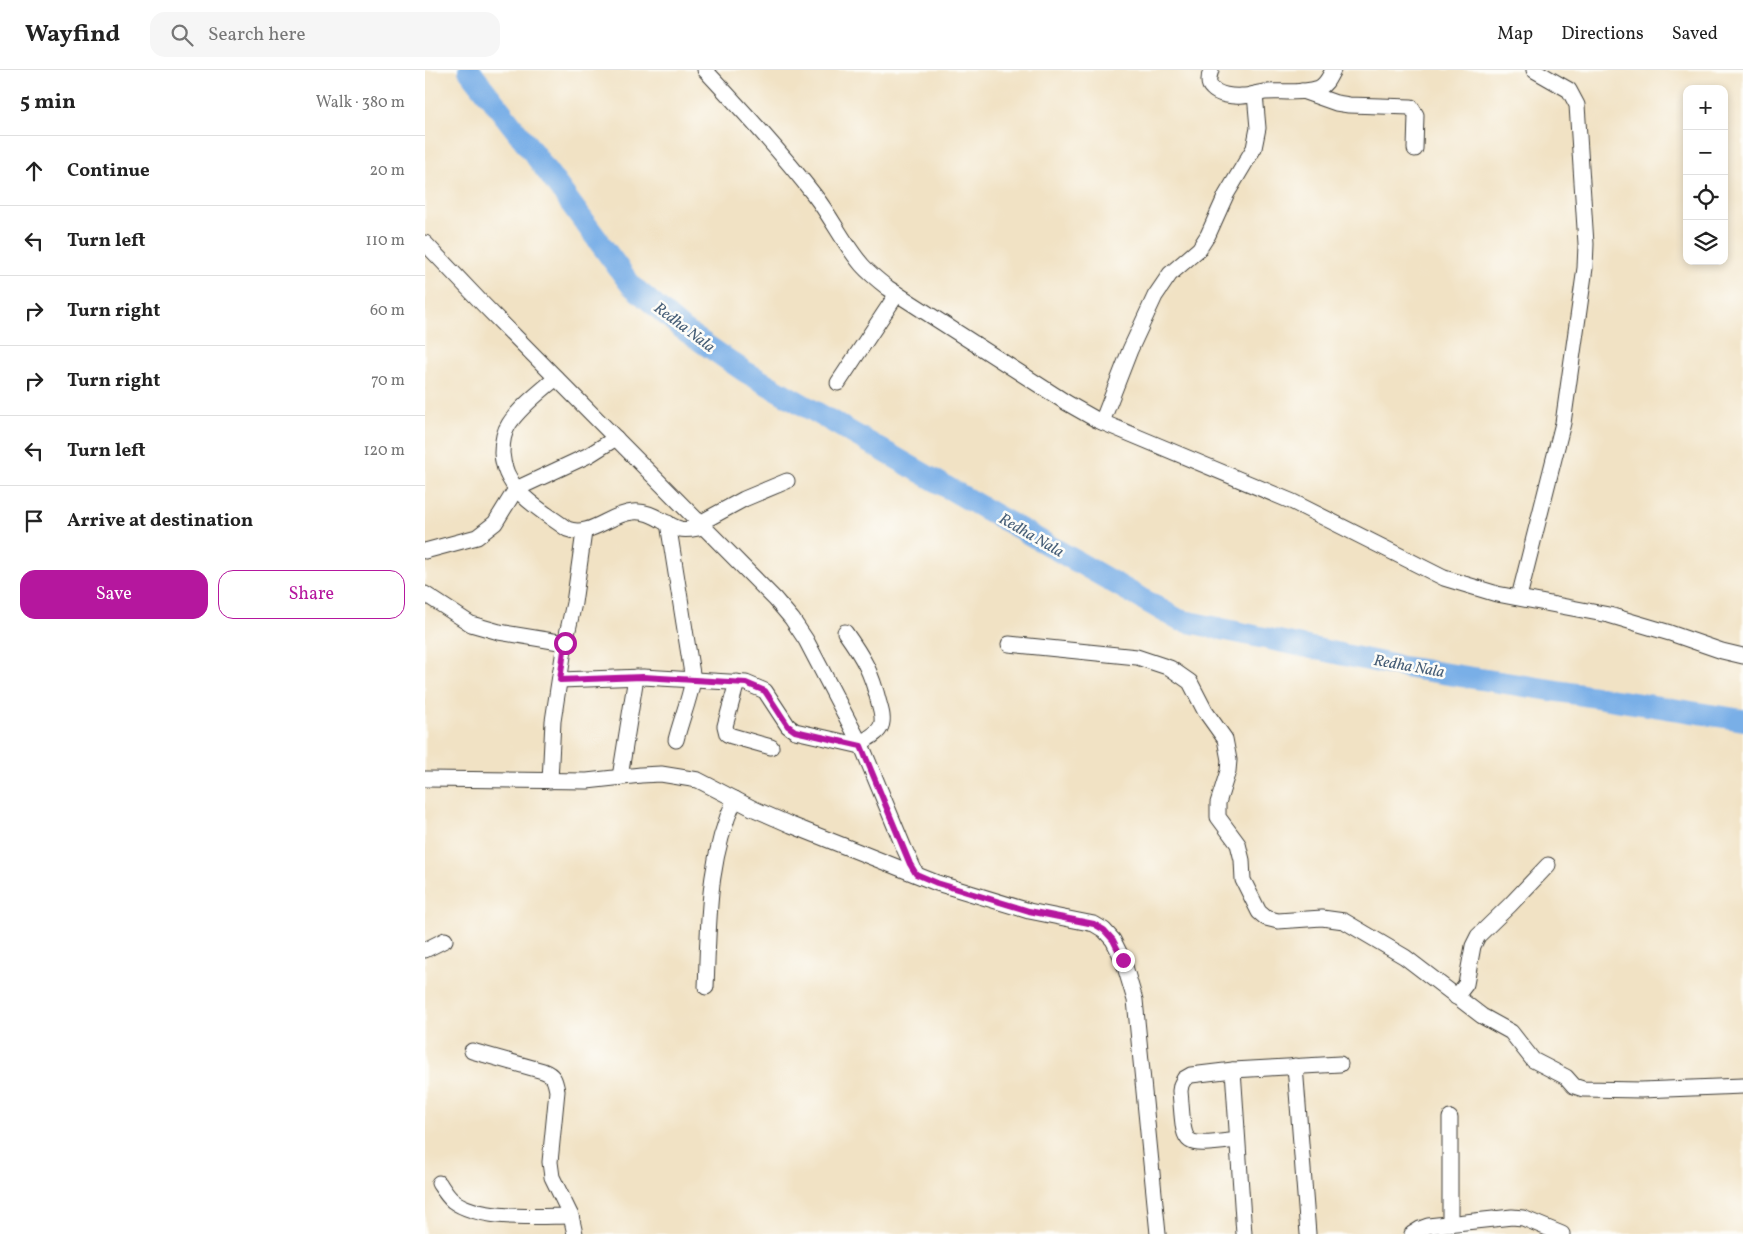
<!DOCTYPE html>
<meta charset="utf-8">
<style>
:root{--surface:#fff;--page:#f6f6f6;--text:#222;--muted:#767676;--line:#e0e0e0;--accent:#b5179e}
body{margin:0;font-family:Vollkorn,serif;background:var(--page);color:var(--text)}
.controls{position:absolute;right:15px;top:15px;display:grid;overflow:hidden;border-radius:10px;box-shadow:0 2px 8px #0003}
.controls button{width:45px;height:45px;display:grid;place-items:center;padding:0;border:0;border-bottom:1px solid var(--line);background:var(--surface);color:var(--text);font:25px sans-serif}
.stop{position:absolute;width:15px;height:15px;margin:-11px;border:4px solid #b5179e;border-radius:50%;background:#fff}
.stop.end{background:#b5179e;border-color:#fff;box-shadow:0 1px 5px #0008}
.list{margin:0;padding:0;list-style:none}
h2{display:flex;justify-content:space-between;align-items:center;height:65px;margin:0;padding:0 20px;font-size:21px}
h2 small{font-size:16px;font-weight:400;color:var(--muted)}
.list li{display:grid;grid-template-columns:32px 1fr auto;gap:15px;align-items:center;box-sizing:border-box;height:70px;padding:0 20px;border-top:1px solid var(--line)}
.list b{display:block;font-size:19px;white-space:nowrap}
.list em{font-size:16px;font-style:normal;color:var(--muted)}
.actions{display:flex;gap:10px;padding:15px 20px}
.actions a{flex:1;padding:11px 0;border:1px solid var(--accent);border-radius:15px;text-align:center;font-size:18px;color:var(--accent)}
.actions .main{background:var(--accent);color:#fff}
.icon{flex:none;width:28px;height:28px;fill:none;stroke:currentColor;stroke-width:2;stroke-linecap:round;stroke-linejoin:round}
.map{position:relative;flex:none;width:1318px;height:1164px;overflow:hidden}
header{display:flex;align-items:center;gap:30px;box-sizing:border-box;height:70px;padding:0 25px;background:var(--surface);border-bottom:1px solid var(--line)}
header strong{font-size:24px}
nav{display:flex;gap:28px;margin-inline-start:auto;font-size:18px}
.search{width:350px;height:45px;background:var(--page);display:flex;align-items:center;gap:12px;box-sizing:border-box;padding:0 18px;border-radius:15px;color:var(--muted);font-size:19px}
main{display:flex}
aside{flex:1;background:var(--surface)}
.map>svg:first-child{display:block}
.lines{fill:none;stroke-linecap:round;stroke-linejoin:round}
.river{stroke:#79afe7;stroke-width:22}
.minor-casing{stroke:#3c3a35;stroke-width:17}
.minor{stroke:#fff;stroke-width:15}
.route{stroke:#b5179e;stroke-width:6}
.labels{text-anchor:middle;dominant-baseline:central;stroke-width:5;stroke-linejoin:round;paint-order:stroke}
.water-label{font-size:16px;font-style:italic;fill:#465e77;stroke:#fdfcf7}
</style>
<header>
<strong>Wayfind</strong>
<div class="search"><svg class="icon" aria-label="search" viewBox="0 0 24 24"><circle cx="10" cy="10" r="6"/><path d="M15 15l6 6"/></svg>Search here</div>
<nav><a>Map</a><a>Directions</a><a>Saved</a></nav>
</header>
<main>
<aside>
<h2>5 min<small>Walk · 380 m</small></h2>
<ul class="list">
<li><svg class="icon" aria-label="ahead" viewBox="0 0 24 24"><path d="M12 20V5M6 11l6-6 6 6"/></svg><div><b>Continue</b></div><em>20 m</em></li>
<li><svg class="icon" aria-label="left" viewBox="0 0 24 24"><path d="M17 20v-9H6M10 6l-5 5 5 5"/></svg><div><b>Turn left</b></div><em>110 m</em></li>
<li><svg class="icon" aria-label="right" viewBox="0 0 24 24"><path d="M7 20v-9h11M14 6l5 5-5 5"/></svg><div><b>Turn right</b></div><em>60 m</em></li>
<li><svg class="icon" aria-label="right" viewBox="0 0 24 24"><path d="M7 20v-9h11M14 6l5 5-5 5"/></svg><div><b>Turn right</b></div><em>70 m</em></li>
<li><svg class="icon" aria-label="left" viewBox="0 0 24 24"><path d="M17 20v-9H6M10 6l-5 5 5 5"/></svg><div><b>Turn left</b></div><em>120 m</em></li>
<li><svg class="icon" aria-label="arrive" viewBox="0 0 24 24"><path d="M6 21V4h12l-3 4 3 4H6"/></svg><div><b>Arrive at destination</b></div></li>
</ul>
<div class="actions"><a class="main">Save</a><a>Share</a></div>
</aside>
<div class="map">
<svg width="1318" height="1164" viewBox="0 0 1318 1164">
<rect width="100%" height="100%" fill="#fdfcf7"/>
<filter id="ink" filterUnits="userSpaceOnUse"><feTurbulence type="fractalNoise" baseFrequency=".02" numOctaves="2"/><feDisplacementMap in="SourceGraphic" scale="10" xChannelSelector="R" yChannelSelector="G"/><feConvolveMatrix kernelMatrix="1 2 1 2 8 2 1 2 1" color-interpolation-filters="sRGB"/></filter>
<filter id="wash" filterUnits="userSpaceOnUse"><feTurbulence type="fractalNoise" baseFrequency=".0096" numOctaves="4" result="noise"/><feDisplacementMap in="SourceGraphic" scale="20" xChannelSelector="R" yChannelSelector="G"/><feGaussianBlur stdDeviation="1.12" result="paint"/><feColorMatrix in="noise" values="0 0 0 0 0 0 0 0 0 0 0 0 0 0 0 0 0 1.4 0 .05"/><feComposite in="paint" operator="in"/></filter>
<g filter="url(#wash)">
<rect width="100%" height="100%" fill="#f1e2c4"/>
<g class="lines">
<polyline class="river" points="44,0 101,73 206,215 255,257 319,301 754,550 972,596 1318,650"/>
</g>
</g>
<g filter="url(#ink)">
<g class="lines">
<g class="minor-casing">
<g id="minor">
<path d="M280 0C318 41 356 82 390 126 407 148 419 174 437 195 445 204 454 211 463 218L642 333 672 350 868 432 1019 508 1072 524 1184 545 1245 563 1297 581 1318 586"/>
<path d="M786 0C784 6 782 14 787 18 793 25 808 27 817 26 824 26 832 23 840 22 857 21 877 24 894 18 902 14 904 7 908 0"/>
<polyline points="877,21 911,33 924,35 986,37 991,45 990,79"/>
<polyline points="0,173 58,234 350,529 367,549 381,570 438,679 479,778 491,804"/>
<path d="M131 308C116 321 95 337 84 354 78 363 77 373 77 383 79 421 115 439 142 459 165 468 184 444 208 442 227 440 238 454 255 459 263 461 271 458 278 457"/>
<polyline points="413,313 472,224"/>
<polyline points="677,352 705,280 730,226 745,204 774,179 783,165 801,125 829,78 833,58 830,24"/>
<path d="M243 453 268 610C264 631 256 650 251 670"/>
<polyline points="275,453 319,429 362,411"/>
<polyline points="0,481 52,467 70,453 91,419 164,385 191,368"/>
<polyline points="0,524 46,554 74,562 140,573"/>
<polyline points="1094,527 1138,353 1160,198 1161,174 1152,35 1144,20 1109,0"/>
<path d="M420 562C439 589 446 601 454 633 456 640 459 649 456 656 453 664 441 669 435 674"/>
<polyline points="584,574 712,587 745,598 765,612 780,641 800,669 804,690 803,701 793,733 793,747 813,774 817,790 818,810 834,842 841,848 853,851 897,848 919,851 980,887 1057,946 1086,962 1108,990 1141,1007 1149,1016 1158,1019 1216,1020 1318,1016"/>
<polyline points="135,610 218,607 321,613 340,621 363,656 370,661 436,676"/>
<polyline points="312,612 300,656 302,664 307,666 346,677"/>
<polyline points="195,707 211,607"/>
<polyline points="0,709 162,711 216,705 236,704 273,710 327,738 366,755 512,813 604,841 669,854 679,860 688,870 698,890 710,930 733,1164"/>
<polyline points="125,711 128,651 140,573 149,533 159,462"/>
<polyline points="0,880 20,870"/>
<path d="M281 917C284 851 282 790 310 729"/>
<polyline points="1031,927 1041,914 1048,876 1053,866 1085,835 1123,795"/>
<path d="M47 981 118 1001C129 1005 130 1010 132 1021L125 1092 127 1107 146 1146 150 1164"/>
<polyline points="870,996 883,1164"/>
<polyline points="808,1000 819,1164"/>
<path d="M812 1070C754 1077 760 1078 755 1021L756 1015 759 1009 766 1005 808 1000 915 994"/>
<path d="M14 1113C18 1119 22 1126 28 1131 55 1151 113 1146 146 1146"/>
<polyline points="1025,1154 1025,1048"/>
<polyline points="987,1164 995,1159 1003,1156 1087,1147 1098,1148 1137,1164"/>
</g>
</g>
<use href="#minor" class="minor"/>
</g>
</g>
<g class="lines" filter="url(#ink)">
<polyline class="route" points="140,573 135,610 218,607 321,613 340,621 363,656 370,661 436,676 485,794 491,804 512,813 604,841 669,854 679,860 688,870 698,890"/>
</g>
<g class="labels">
<g class="water-label">
<text transform="translate(259 258) rotate(37)">Redha Nala</text>
<text transform="translate(606 466) rotate(30)">Redha Nala</text>
<text transform="translate(984 597) rotate(10)">Redha Nala</text>
</g>
</g>
</svg>
<div class="controls">
<button>+</button>
<button>−</button>
<button><svg class="icon" aria-label="locate" viewBox="0 0 24 24"><circle cx="12" cy="12" r="6"/><path d="M12 2v4M12 18v4M2 12h4M18 12h4"/></svg></button>
<button><svg class="icon" aria-label="layers" viewBox="0 0 24 24"><path d="M12 4l9 5-9 5-9-5zM3 14l9 5 9-5"/></svg></button>
</div>
<div class="stop" style="left:140px;top:573px"></div>
<div class="stop end" style="left:698px;top:890px"></div>
</div>
</main>
